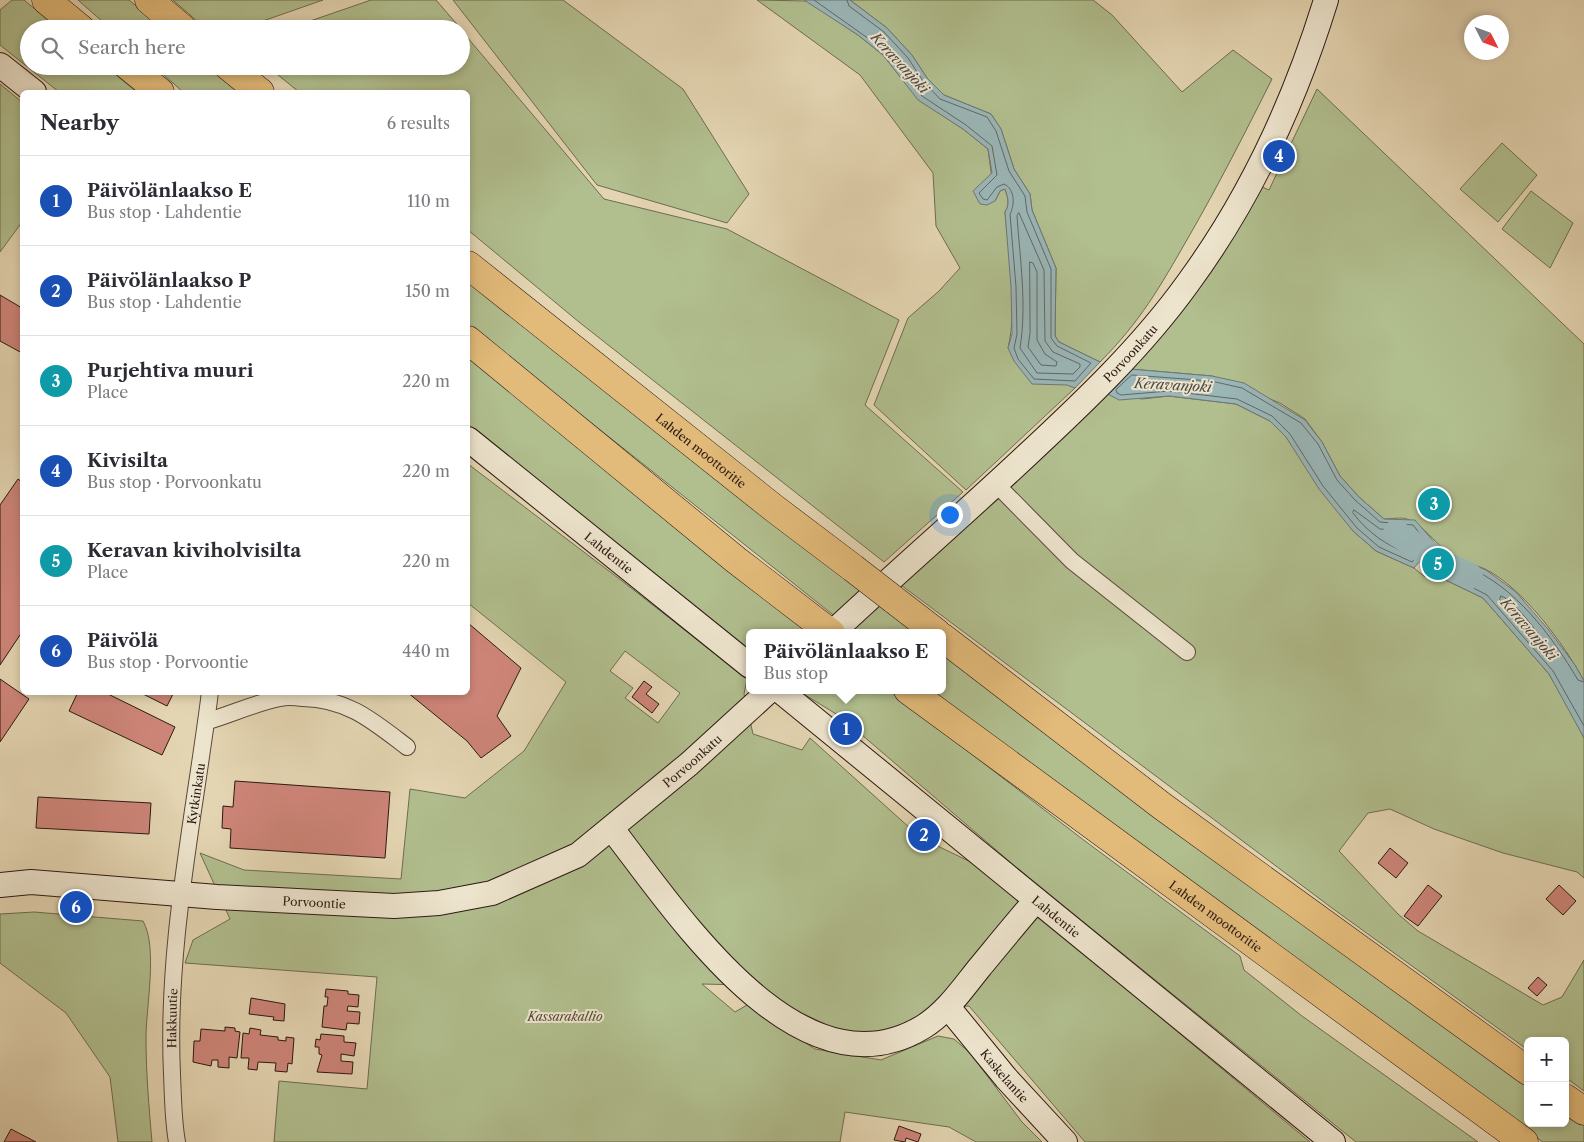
<!DOCTYPE html>
<meta charset="utf-8">
<style>
:root{--surface:#fff;--page:#f2f2f3;--text:#2b2b33;--muted:#7c7c81;--line:#e1e1e2;--accent:#8f2418}
body{margin:0;font-family:"Libre Caslon Text",serif;background:var(--page);color:var(--text)}
.controls{position:absolute;right:15px;bottom:15px;display:grid;overflow:hidden;border-radius:8px;box-shadow:0 2px 8px #0003}
.controls button{width:45px;height:45px;display:grid;place-items:center;padding:0;border:0;border-bottom:1px solid var(--line);background:var(--surface);color:var(--text);font:25px sans-serif}
.compass{position:absolute;left:1464px;top:15px;width:45px;height:45px;border-radius:50%;background:var(--surface);box-shadow:0 2px 8px #0003;rotate:132deg}
.you{position:absolute;left:949px;top:514px;width:18px;height:18px;margin:-12px;border:4px solid #fff;border-radius:50%;background:#1a73e8;box-shadow:0 0 0 8px #1a73e833}
.badge{display:grid;place-items:center;width:32px;height:32px;border-radius:50%;background:var(--accent);color:#fff;font-size:16px;font-weight:700}
.pin{position:absolute;translate:-50% -50%;border:2px solid #fff;box-shadow:0 1px 5px #0006}
.popup{position:absolute;left:746px;top:629px;width:200px;height:65px;box-sizing:border-box;display:grid;place-content:center;border-radius:8px;background:var(--surface);filter:drop-shadow(0 1px 4px #0005);font-size:16px;white-space:nowrap;color:var(--muted)}
.popup b{font-size:19px;color:var(--text)}
.popup::after{content:'';position:absolute;left:50%;top:100%;margin-left:-10px;border:10px solid transparent;border-top-color:var(--surface)}
.list{margin:0;padding:0;list-style:none}
h2{display:flex;justify-content:space-between;align-items:center;height:65px;margin:0;padding:0 20px;font-size:21px}
h2 small{font-size:16px;font-weight:400;color:var(--muted)}
.list li{display:grid;grid-template-columns:32px 1fr auto;gap:15px;align-items:center;box-sizing:border-box;height:90px;padding:0 20px;border-top:1px solid var(--line)}
.list b{display:block;font-size:19px;white-space:nowrap}
.list p{margin:0;font-size:16px;white-space:nowrap;color:var(--muted)}
.list em{font-size:16px;font-style:normal;color:var(--muted)}
.icon{flex:none;width:28px;height:28px;fill:none;stroke:currentColor;stroke-width:2;stroke-linecap:round;stroke-linejoin:round}
.map{position:relative;flex:none;width:1584px;height:1142px;overflow:hidden}
.search{position:absolute;background:var(--surface);box-shadow:0 2px 8px #0003;left:20px;top:20px;width:450px;height:55px;display:flex;align-items:center;gap:12px;box-sizing:border-box;padding:0 18px;border-radius:28px;color:var(--muted);font-size:19px}
.panel{position:absolute;background:var(--surface);box-shadow:0 2px 8px #0003;left:20px;top:90px;width:450px;height:605px;border-radius:8px}
.map>svg:first-child{display:block}
.green{fill:#b1be8e;stroke:#6e6c50;fill-rule:evenodd}
.water{fill:#9ab6b7;stroke:#6e7775}
.lines{fill:none;stroke-linecap:round;stroke-linejoin:round}
.shore{stroke:#626864;stroke-width:1}
.river{stroke:#9ab6b7;stroke-width:26}
.building{fill:#ce8579;stroke:#2b1912}
.street-casing{stroke:#59483a;stroke-width:18}
.secondary-casing{stroke:#2b1912;stroke-width:26}
.highway-casing{stroke:#2b1912;stroke-width:29}
.street{stroke:#ede4cd;stroke-width:16}
.secondary{stroke:#ede4cd;stroke-width:24}
.highway{stroke:#e2ba79;stroke-width:28}
.highway-bridge-casing{stroke:#2b1912;stroke-width:29;stroke-linecap:butt}
.highway-bridge{stroke:#e2ba79;stroke-width:28}
.labels{text-anchor:middle;dominant-baseline:central;stroke-width:4;stroke-linejoin:round;paint-order:stroke}
.street-label{font-size:12px;fill:#2b1912;stroke:#ede4cd}
.park-label{font-size:12px;font-style:italic;fill:#534b37;stroke:#ede4cd}
.water-label{font-size:14px;font-style:italic;fill:#4c4844;stroke:#ede4cd}
</style>
<div class="map">
<svg width="1584" height="1142" viewBox="0 0 1584 1142">
<rect width="100%" height="100%" fill="#e4d5b2"/>
<filter id="stains"><feTurbulence type="fractalNoise" baseFrequency=".004" numOctaves="4"/><feColorMatrix values="0 0 0 0 .2 0 0 0 0 .09 0 0 0 0 .02 0 0 0 .5 -.17"/></filter>
<radialGradient id="worn" r=".72"><stop offset=".6" stop-color="#630" stop-opacity="0"/><stop offset="1" stop-color="#630" stop-opacity=".3"/></radialGradient>
<g class="green">
<polygon points="12,0 24,0 59,29 29,29 29,66 105,66 137,92 59,92 0,45 0,10"/>
<polygon points="78,0 129,0 164,29 111,29"/>
<polygon points="173,0 323,0 240,29 206,29"/>
<polygon points="371,0 436,0 461,29 287,29"/>
<polygon points="453,0 563,0 683,89 749,194 727,223 597,185"/>
<path d="M757 0 807 1 858 35 883 55 919 100 963 129 988 149 995 201 1000 191 1005 189C1008 198 1010 204 1005 212 1009 256 1018 305 1008 348L1075 388 966 490 874 405 908 318 939 291 960 268 936 226 933 173 860 75Z"/>
<path d="M850 0H1093L1112 15 1182 92 1233 50 1272 79C1245 133 1218 186 1188 238 1160 287 1140 322 1100 362L1059 342 1055 336 1056 268 1032 210 1030 194 1014 169 1001 129 991 114 944 95 927 78 912 55 887 28Z"/>
<polygon points="461,30 604,199 727,229 899,320 865,405 963,492 884,562 579,322 468,230 468,92 299,92 267,66 461,66"/>
<polygon points="154,66 209,66 241,92 183,92"/>
<polygon points="0,84 22,102 22,222 0,252"/>
<path d="M1317 89 1584 344V681C1564 644 1523 588 1485 569 1472 563 1458 559 1445 554L1447 551C1433 542 1423 524 1407 519 1402 517 1390 519 1384 519L1359 497 1340 476 1322 442 1305 419 1280 403 1212 376 1130 369 1260 186 1269 190Z"/>
<polygon points="1502,143 1537,175 1498,222 1460,189"/>
<polygon points="1531,191 1573,223 1550,268 1502,229"/>
<polygon points="468,279 914,633 856,633 468,325"/>
<polygon points="468,357 811,633 750,633 750,652 722,630 468,425"/>
<polygon points="1106,393 1142,399 1169,396 1236,404 1270,421 1286,437 1353,531 1376,551 1414,568 1425,577 1429,572 1483,598 1549,674 1574,717 1584,738 1584,878 1577,872 1503,853 1434,829 1390,809 1368,813 1339,851 1398,914 1418,931 1543,1005 1562,997 1584,960 1584,1091 1565,1077 1565,1041 1528,1041 1528,1050 1332,908 901,585"/>
<path d="M468 464 626 584 747 679 744 694 753 734 802 750 810 738 921 838 977 865 1310 1142H1085L969 1006 948 1007 869 1045 743 985 702 984 735 1012 747 1005 815 1049 881 1060 938 1036 954 1039 970 1053 1022 1122 1042 1142H976L949 1127 845 1112 840 1142H274L279 1081 367 1089 377 977 185 963 193 940 230 919 200 853 244 870 401 879 410 789 465 798 524 751 566 682 468 603ZM625 651 680 693 658 723 625 698 633 688 610 671Z"/>
<polygon points="942,653 1528,1084 1528,1123 1565,1123 1565,1111 1584,1124 1584,1142 1543,1142 1327,987 930,690 942,690"/>
<polygon points="797,690 888,690 1085,841 1240,956 1244,970 1302,1016 1478,1142 1356,1142 1030,879 841,717"/>
<path d="M34 912 143 921C158 947 146 1007 146 1038 146 1073 149 1108 152 1142H118L110 1077 66 1013 0 963V914Z"/>
</g>
<g class="water">
<path d="M804 0H850L887 28 912 55 927 78 944 95 991 114 1001 129 1014 169 1030 194 1032 210 1056 268 1055 336 1059 342 1100 362 1075 388 1067 385 1032 384 1014 361 1008 348 1012 334 1011 287 1005 212C1010 204 1008 198 1005 189L1000 191 995 201 987 205 980 204 973 191 992 173 988 149 963 129 918 100 883 55 858 35Z"/>
<polygon points="1130,369 1212,376 1244,383 1305,420 1322,442 1340,476 1359,497 1384,519 1415,520 1435,543 1414,568 1376,551 1353,531 1319,489 1286,437 1270,421 1236,404 1169,396 1119,400 1106,393"/>
<polygon points="1445,554 1486,570 1516,592 1548,629 1575,665 1584,681 1584,738 1549,674 1483,598 1429,572"/>
</g>
<g class="lines">
<g class="shore">
<path d="M814 0 886 51 922 96 966 125 992 146 997 175 979 193 983 199 987 200 997 187 1004 184C1015 189 1015 205 1010 214L1016 287 1017 334 1014 348 1018 359 1034 379 1075 381 1091 363 1057 346 1051 338V269L1027 212 1025 196 1009 171 996 131 987 117 940 99 923 81 908 58 884 32 849 6 847 0"/>
<path d="M1019 213 1044 270 1045 341 1053 352 1080 364V367L1073 374 1037 373 1020 348C1027 304 1020 260 1017 216Z"/>
<polygon points="1030,262 1033,263 1037,272 1037,340 1045,354 1057,362 1056,366 1041,365 1028,347 1030,333"/>
<polygon points="1132,375 1211,381 1242,388 1301,423 1318,444 1337,480 1355,500 1380,522 1413,525 1428,544 1412,562 1379,547 1357,528 1323,486 1290,434 1272,416 1237,399 1169,391 1121,395 1117,393 1116,390"/>
<path d="M1354 510 1380 529 1410 531 1420 544 1410 554C1387 546 1368 533 1353 513Z"/>
<path d="M1501 596C1514 600 1537 632 1546 644L1545 647H1542L1500 600Z"/>
<path d="M1584 682 1578 680C1552 636 1515 586 1467 567 1460 565 1452 560 1445 561L1440 568V571L1487 595 1553 671 1584 726"/>
</g>
<polyline class="river" points="1396,533 1448,566 1470,576"/>
</g>
<g class="building">
<polygon points="0,295 22,308 22,353 0,341"/>
<polygon points="18,479 22,482 22,632 0,665 0,505"/>
<polygon points="468,623 521,668 497,716 511,736 481,758 467,741 407,692 468,692"/>
<polygon points="0,679 29,699 0,742"/>
<polygon points="644,681 652,687 646,694 659,704 652,713 632,697"/>
<polygon points="78,692 104,692 175,727 162,755 69,711"/>
<polygon points="139,692 174,692 167,706"/>
<polygon points="235,781 390,792 385,858 230,848 231,829 222,828 223,806 233,807"/>
<polygon points="38,797 151,803 149,834 36,828"/>
<polygon points="1390,848 1408,863 1396,878 1378,863"/>
<polygon points="1428,885 1442,896 1418,926 1404,916"/>
<polygon points="1559,885 1576,901 1563,915 1546,899"/>
<polygon points="1538,977 1547,985 1537,996 1528,988"/>
<polygon points="326,989 348,991 348,994 359,995 358,1007 348,1006 347,1011 360,1012 359,1024 347,1023 346,1030 322,1027 324,1006 327,1006 328,997 325,997"/>
<polygon points="251,998 285,1004 284,1021 273,1020 274,1017 249,1014"/>
<polygon points="225,1027 235,1028 235,1031 240,1032 237,1058 229,1057 229,1068 218,1067 218,1060 212,1060 211,1066 193,1062 194,1041 200,1041 201,1029 225,1031"/>
<polygon points="250,1028 261,1030 260,1035 278,1037 278,1040 286,1041 286,1037 294,1038 292,1064 288,1063 287,1072 275,1071 276,1063 258,1062 257,1070 248,1069 249,1058 241,1058 243,1033 249,1034"/>
<polygon points="321,1034 344,1036 344,1042 356,1043 354,1056 341,1054 341,1061 353,1062 352,1074 317,1072 322,1055 319,1054 319,1047 315,1047 316,1039 320,1040"/>
<polygon points="899,1126 921,1134 918,1142 906,1138 905,1142 894,1140"/>
<polygon points="11,1129 36,1142 4,1142"/>
</g>
<g class="lines">
<g class="street-casing">
<g id="street">
<polyline points="996,484 1072,561 1187,652"/>
<path d="M208 721C232 714 255 703 280 698 287 696 296 697 303 698 348 699 373 721 407 747"/>
<path id="s1" d="M177 1142C173 1120 173 1096 172 1074 166 946 194 819 210 692"/>
</g>
</g>
<g class="secondary-casing">
<g id="secondary">
<polyline points="0,65 34,92"/>
<path id="s2" d="M468 439 750 666"/>
<path id="s3" d="M832 633C896 573 962 516 1026 456 1084 402 1142 347 1188 283 1251 197 1295 101 1326 0"/>
<path id="s4" d="M779 690 1333 1142"/>
<path d="M612 829C676 911 799 1102 923 1027 947 1012 963 988 980 967 999 944 1017 922 1036 900"/>
<path id="s5" d="M0 885 31 882 217 897 394 906 439 903 492 893 578 855 689 764 770 690"/>
<path id="s6" d="M948 1007 1006 1078 1065 1142"/>
</g>
</g>
<g class="highway-casing">
<g id="highway">
<polyline points="46,0 81,29"/>
<polyline points="149,0 183,29"/>
<polyline points="128,66 160,92"/>
<polyline points="228,66 260,92"/>
<path id="s7" d="M468 265 775 509 853 568"/>
<polyline points="468,340 736,560 831,633"/>
<polyline points="893,599 937,633"/>
<polyline points="942,637 1162,806 1528,1071"/>
<path id="s8" d="M908 690 1524 1142"/>
<polyline points="1565,1098 1584,1111"/>
</g>
</g>
<use href="#street" class="street"/>
<use href="#secondary" class="secondary"/>
<use href="#highway" class="highway"/>
<g class="highway-bridge-casing">
<polyline id="highway-bridge" points="853,568 893,599"/>
</g>
<use href="#highway-bridge" class="highway-bridge"/>
</g>
<g class="labels">
<g class="street-label">
<text stroke="none"><textPath href="#s3" startOffset="409">Porvoonkatu</textPath></text>
<text stroke="none"><textPath href="#s7" startOffset="298">Lahden moottoritie</textPath></text>
<text stroke="none"><textPath href="#s2" startOffset="181">Lahdentie</textPath></text>
<text stroke="none"><textPath href="#s5" startOffset="736">Porvoonkatu</textPath></text>
<text stroke="none"><textPath href="#s1" startOffset="350">Kytkinkatu</textPath></text>
<text stroke="none"><textPath href="#s5" startOffset="315">Porvoontie</textPath></text>
<text stroke="none"><textPath href="#s4" startOffset="358">Lahdentie</textPath></text>
<text stroke="none"><textPath href="#s8" startOffset="382">Lahden moottoritie</textPath></text>
<text stroke="none"><textPath href="#s1" startOffset="124">Hakkuutie</textPath></text>
<text stroke="none"><textPath href="#s6" startOffset="89">Kaskelantie</textPath></text>
</g>
<g class="park-label">
<text x="565" y="1016">Kassarakallio</text>
</g>
<g class="water-label">
<text transform="translate(900 63) rotate(47)">Keravanjoki</text>
<text transform="translate(1173 385) rotate(3)">Keravanjoki</text>
<text transform="translate(1529 629) rotate(49)">Keravanjoki</text>
</g>
</g>
<rect width="100%" height="100%" filter="url(#stains)"/>
<rect width="100%" height="100%" fill="url(#worn)"/>
</svg>
<div class="controls">
<button>+</button>
<button>−</button>
</div>
<svg class="compass" viewBox="-18 -18 36 36"><path d="M0-13l5 13h-10z" fill="#e53935"/><path d="M0 13l5-13h-10z" fill="#7c7c81"/></svg>
<div class="you"></div>
<div class="pin badge" style="left:846px;top:729px;background:#1a4fb4">1</div>
<div class="popup"><b>Päivölänlaakso E</b>Bus stop</div>
<div class="pin badge" style="left:924px;top:835px;background:#1a4fb4">2</div>
<div class="pin badge" style="left:1434px;top:504px;background:#0f9aa8">3</div>
<div class="pin badge" style="left:1279px;top:156px;background:#1a4fb4">4</div>
<div class="pin badge" style="left:1438px;top:564px;background:#0f9aa8">5</div>
<div class="pin badge" style="left:76px;top:907px;background:#1a4fb4">6</div>
<div class="search"><svg class="icon" aria-label="search" viewBox="0 0 24 24"><circle cx="10" cy="10" r="6"/><path d="M15 15l6 6"/></svg>Search here</div>
<section class="panel">
<h2>Nearby<small>6 results</small></h2>
<ul class="list">
<li><span class="badge" style="background:#1a4fb4">1</span><div><b>Päivölänlaakso E</b><p>Bus stop · Lahdentie</p></div><em>110 m</em></li>
<li><span class="badge" style="background:#1a4fb4">2</span><div><b>Päivölänlaakso P</b><p>Bus stop · Lahdentie</p></div><em>150 m</em></li>
<li><span class="badge" style="background:#0f9aa8">3</span><div><b>Purjehtiva muuri</b><p>Place</p></div><em>220 m</em></li>
<li><span class="badge" style="background:#1a4fb4">4</span><div><b>Kivisilta</b><p>Bus stop · Porvoonkatu</p></div><em>220 m</em></li>
<li><span class="badge" style="background:#0f9aa8">5</span><div><b>Keravan kiviholvisilta</b><p>Place</p></div><em>220 m</em></li>
<li><span class="badge" style="background:#1a4fb4">6</span><div><b>Päivölä</b><p>Bus stop · Porvoontie</p></div><em>440 m</em></li>
</ul>
</section>
</div>
